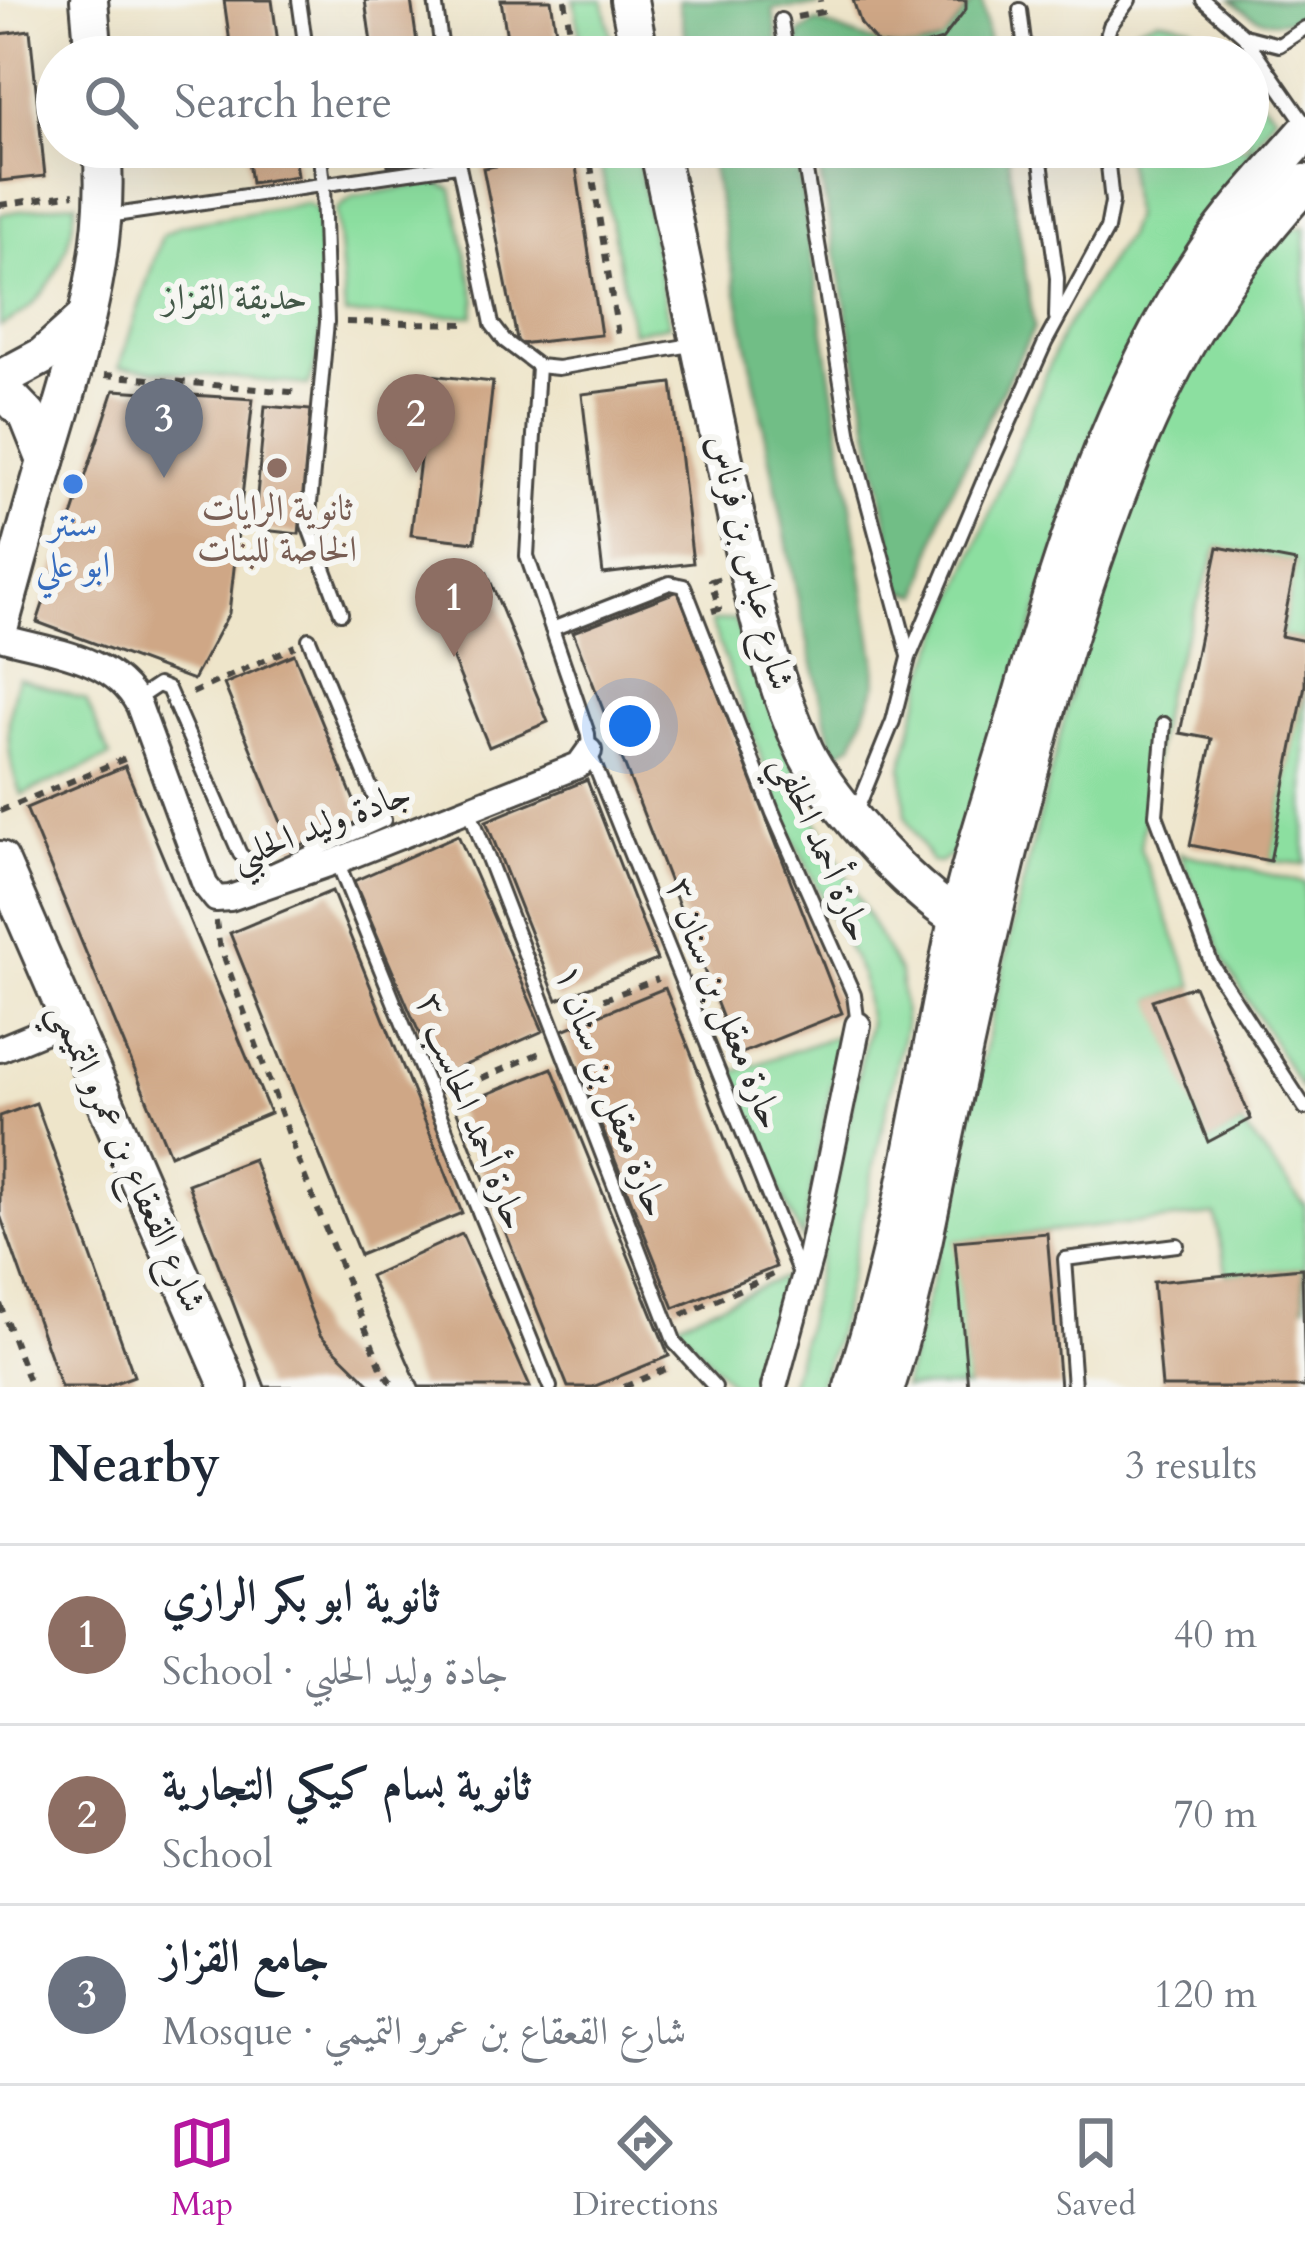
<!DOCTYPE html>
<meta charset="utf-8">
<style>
:root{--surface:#fff;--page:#f6f6f7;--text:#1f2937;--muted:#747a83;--line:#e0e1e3;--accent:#b5179e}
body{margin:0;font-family:Cardo,Amiri,serif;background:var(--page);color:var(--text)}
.you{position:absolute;left:630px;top:726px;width:42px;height:42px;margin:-30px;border:9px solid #fff;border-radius:50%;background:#1a73e8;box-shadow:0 0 0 18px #1a73e833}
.badge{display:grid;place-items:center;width:78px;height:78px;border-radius:50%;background:var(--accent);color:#fff;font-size:39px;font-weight:700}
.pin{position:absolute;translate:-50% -99px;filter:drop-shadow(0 3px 6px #0008)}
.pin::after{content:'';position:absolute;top:63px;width:42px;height:36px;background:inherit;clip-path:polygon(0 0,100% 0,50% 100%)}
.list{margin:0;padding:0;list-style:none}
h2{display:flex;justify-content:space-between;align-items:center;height:156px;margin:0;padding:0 48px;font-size:51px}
h2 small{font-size:39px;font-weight:400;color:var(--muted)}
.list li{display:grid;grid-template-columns:78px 1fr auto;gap:36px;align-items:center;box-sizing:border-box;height:180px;padding:0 48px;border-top:3px solid var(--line)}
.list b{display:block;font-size:45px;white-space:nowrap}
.list p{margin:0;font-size:39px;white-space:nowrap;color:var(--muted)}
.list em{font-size:39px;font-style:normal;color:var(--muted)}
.icon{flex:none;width:66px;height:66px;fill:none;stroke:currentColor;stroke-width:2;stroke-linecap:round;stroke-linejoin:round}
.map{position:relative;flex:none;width:1305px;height:1387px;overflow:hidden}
.search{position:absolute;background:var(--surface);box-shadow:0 12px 48px #0002;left:36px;right:36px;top:36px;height:132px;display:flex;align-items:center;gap:30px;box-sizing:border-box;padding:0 42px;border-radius:66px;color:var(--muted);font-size:45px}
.sheet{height:696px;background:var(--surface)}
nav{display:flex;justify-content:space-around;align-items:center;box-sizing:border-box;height:168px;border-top:3px solid var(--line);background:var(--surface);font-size:33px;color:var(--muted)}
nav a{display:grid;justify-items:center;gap:6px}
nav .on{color:var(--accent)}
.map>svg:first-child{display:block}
.green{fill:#8cdfa0;stroke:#5c8566;stroke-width:3}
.forest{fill:#71be86;stroke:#4e7458;stroke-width:3}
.building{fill:#cfa786}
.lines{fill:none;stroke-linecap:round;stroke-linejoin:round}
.lane-casing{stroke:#484743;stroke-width:18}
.street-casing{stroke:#484743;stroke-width:30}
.secondary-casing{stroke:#484743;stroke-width:42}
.path{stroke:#484743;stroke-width:6;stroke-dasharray:9 9;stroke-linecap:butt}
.lane{stroke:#fff;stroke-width:12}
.street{stroke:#fff;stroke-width:24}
.secondary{stroke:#fff;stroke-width:36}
.education-dot{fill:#8d6e63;stroke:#f6f6f2;stroke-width:4.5}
.shop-dot{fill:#3f7fe0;stroke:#f6f6f2;stroke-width:4.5}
.labels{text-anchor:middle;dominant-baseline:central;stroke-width:12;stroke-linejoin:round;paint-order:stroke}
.park-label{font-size:36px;fill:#435848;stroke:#f6f6f2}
.education-label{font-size:36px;fill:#785e54;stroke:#f6f6f2}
.shop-label{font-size:36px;fill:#366cbe;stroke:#f6f6f2}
.street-label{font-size:36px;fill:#2b2b2b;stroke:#f6f6f2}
</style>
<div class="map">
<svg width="1305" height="1387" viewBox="0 0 1305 1387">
<rect width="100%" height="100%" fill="#f6f6f2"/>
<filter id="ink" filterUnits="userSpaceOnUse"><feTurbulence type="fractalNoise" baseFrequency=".00833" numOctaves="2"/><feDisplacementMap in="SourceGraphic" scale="24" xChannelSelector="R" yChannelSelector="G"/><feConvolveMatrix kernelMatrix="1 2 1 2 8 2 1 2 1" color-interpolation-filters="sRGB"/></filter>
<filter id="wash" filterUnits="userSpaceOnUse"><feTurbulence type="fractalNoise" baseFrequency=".004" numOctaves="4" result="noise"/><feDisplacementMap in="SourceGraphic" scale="48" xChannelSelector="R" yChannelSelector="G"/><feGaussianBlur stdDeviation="2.7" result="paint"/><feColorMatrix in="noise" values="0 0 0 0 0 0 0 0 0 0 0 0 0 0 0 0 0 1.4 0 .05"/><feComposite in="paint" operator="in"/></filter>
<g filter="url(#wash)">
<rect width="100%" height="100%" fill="#eee5ca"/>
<g class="green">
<polygon points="574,0 603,0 615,57 583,57"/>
<polygon points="1159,19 1192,26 1217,57 1114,57 1127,31"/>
<polygon points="1248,88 1275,114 1252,148 1097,423 963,847 940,863 931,862 906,817 902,767 927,669 1063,332 1126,236 1133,216 1125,147 1248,147"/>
<polygon points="636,148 669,325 632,332 599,155"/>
<polygon points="434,182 452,189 476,301 473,316 345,315 336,210 353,197"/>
<path d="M76 202C70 253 50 304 0 326V214Z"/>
<path d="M306 203 318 210C319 261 330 340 308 385L119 367 162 236 181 225Z"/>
<polygon points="1305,227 1305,641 1281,636 1296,562 1218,547 1165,692 1140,848 1194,986 1153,1000 1209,1141 1242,1124 1305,1206 1305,1307 1301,1268 1227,1275 1215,1215 956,1241 968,1387 903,1387 936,1265 1018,903 1100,576 1167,410 1228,300 1272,240 1289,230"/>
<polygon points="734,619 814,817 900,974 905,1026 835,1341 818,1387 789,1387 804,1333 869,1023 862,976 786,825 711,622"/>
<path d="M18 678 86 700 110 757 21 795C5 755 5 719 18 678Z"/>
<polygon points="1305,685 1305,864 1270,861"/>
<polygon points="1180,853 1305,883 1305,1058 1301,1088 1226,964"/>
<polygon points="841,1034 802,1239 729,1074"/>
<polygon points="788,1275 766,1387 734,1387 676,1323"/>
</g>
<g class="forest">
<polygon points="678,0 817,0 818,6 773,9 780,57 690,57"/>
<path d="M975 0H982L991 57H799V34L816 22C851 32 911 66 944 37 956 27 964 11 975 0Z"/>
<path d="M1232 0H1305V14C1278 28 1253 22 1232 0Z"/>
<polygon points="708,147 795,147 875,659 876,685 853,744 837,753 832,745 800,609"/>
<polygon points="815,147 1006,147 1034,328 945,503 920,595 900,590"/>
</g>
<g id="blocks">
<g class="building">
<polygon points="224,0 272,0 280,57 232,57"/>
<polygon points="365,0 411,0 419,57 373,57"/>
<polygon points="501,0 551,0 560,57 510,57"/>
<polygon points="853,0 966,0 966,9 942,40 914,48 878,44 861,24"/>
<polygon points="30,30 45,176 0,181 0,34"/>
<polygon points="246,147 293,147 297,176 251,183"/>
<polygon points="385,147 431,147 433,159 388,165"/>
<polygon points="574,153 601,335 518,344 483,168"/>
<polygon points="430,375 493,382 475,542 411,535"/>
<polygon points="672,383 693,563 603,574 582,394"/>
<polygon points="114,390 253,399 229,613 193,680 37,622"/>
<polygon points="265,406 311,410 299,534 254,529"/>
<polygon points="1218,547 1296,562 1281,636 1305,641 1305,685 1270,861 1190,845 1212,739 1180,733"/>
<polygon points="487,573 548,722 489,747 428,598"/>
<polygon points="678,591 842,1013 737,1055 573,632"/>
<polygon points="294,654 362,820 292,849 224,684"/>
<polygon points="125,766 270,1113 170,1155 26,808"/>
<polygon points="587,780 657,960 557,1000 486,821"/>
<polygon points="458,835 543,1031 438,1077 354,881"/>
<polygon points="332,891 462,1213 360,1255 230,933"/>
<polygon points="1194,986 1251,1119 1208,1142 1152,1000"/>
<polygon points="665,988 776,1267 674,1308 563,1030"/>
<polygon points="552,1068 669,1356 593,1387 568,1387 455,1107"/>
<polygon points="36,1103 134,1376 104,1387 61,1387 0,1215 0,1116"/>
<polygon points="253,1159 320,1335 373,1387 265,1387 188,1184"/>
<polygon points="1047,1233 1060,1387 968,1387 955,1241"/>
<polygon points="462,1234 530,1387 419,1387 370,1276"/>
<polygon points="1302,1268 1305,1387 1162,1387 1153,1282"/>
</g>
</g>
</g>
<g filter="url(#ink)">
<use href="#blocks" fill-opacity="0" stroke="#484743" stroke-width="3"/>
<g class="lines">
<g class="lane-casing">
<g id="lane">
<polyline points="299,0 307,57"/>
<polyline points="435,0 443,57"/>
<polyline points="1203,0 1244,36 1279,45 1305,28"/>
<polyline points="1020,10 1026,57"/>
<polyline points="781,20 787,57"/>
<polyline points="1244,36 1305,124"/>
<polyline points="1101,57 1110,26 1129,0"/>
<polyline points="319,147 323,185 327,322 308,525 341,613"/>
<polyline points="455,147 492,324 505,341 538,366 527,556 588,734 589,751 800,1274"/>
<polyline points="802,147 850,437 909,656"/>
<polyline points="1039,147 1057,278 1056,317"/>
<polyline points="108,216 457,165"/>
<polyline points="538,366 558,368 697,344"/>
<polyline points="552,629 670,583 684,586 773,813 854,995 858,1025"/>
<polyline points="139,705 143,695 158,685 168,689 240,854 253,865 270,871 384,820 309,639"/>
<polyline points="1164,724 1156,815 1212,965 1305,1108"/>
<polyline points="469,809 675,1343 715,1387"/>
<polyline points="856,812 893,721 909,658 983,482 1045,343 1107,229 1112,202 1106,147"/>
<polyline points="337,861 550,1387"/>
<polyline points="1074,1387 1065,1259 1177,1245"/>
</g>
</g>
<g class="street-casing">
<g id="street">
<path d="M0 637C49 651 114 656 139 706L205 885 216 899 230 898 337 861 579 765 589 751"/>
<polyline points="0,1049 68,1021"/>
<polyline points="774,1387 810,1256 858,1025"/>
</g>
</g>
<g class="secondary-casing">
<g id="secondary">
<polyline points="89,0 94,57"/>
<polyline points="629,0 640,57"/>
<path d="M658 147C681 258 704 368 728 478 747 570 765 665 805 751 829 801 923 906 974 926"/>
<polyline points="0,379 43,356 84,319"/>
<polyline points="0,387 28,416 46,461"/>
<path d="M0 625C15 572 29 518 45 465 75 365 112 253 102 147"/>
<polyline points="0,860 229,1387"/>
<path d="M853 1387C903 1236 924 1080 956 925 971 857 994 790 1014 723 1060 560 1110 394 1206 252 1235 209 1271 172 1305 133"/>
<path d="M886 1387C915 1298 930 1204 950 1113 987 938 1026 764 1082 594 1117 490 1154 389 1215 297 1242 256 1273 219 1305 183"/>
</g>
</g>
<g class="path">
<polyline points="565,0 574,57"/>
<polyline points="797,17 822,12 820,0"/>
<polyline points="588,147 619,341"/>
<polyline points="478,162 569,147"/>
<polyline points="0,205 74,194"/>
<polyline points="346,322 470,324"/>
<polyline points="105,375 301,393"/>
<polyline points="712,611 719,609 711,581 721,578"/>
<polyline points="192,693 295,646"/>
<polyline points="0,811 129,757"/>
<polyline points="216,921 219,943 302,1170 383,1372 395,1387"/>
<polyline points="570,1012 658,979"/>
<polyline points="448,1093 540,1053"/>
<polyline points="0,1304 31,1387"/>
<polyline points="682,1315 779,1272"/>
<polyline points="624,1387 670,1367"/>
</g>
<use href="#lane" class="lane"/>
<use href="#street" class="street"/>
<use href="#secondary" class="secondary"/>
</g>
</g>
<circle class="education-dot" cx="277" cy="468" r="12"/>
<circle class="shop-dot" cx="73" cy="484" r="12"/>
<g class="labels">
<g class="park-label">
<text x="235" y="297">حديقة القزاز</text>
</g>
<g class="education-label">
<text x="277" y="508">ثانوية الرايات<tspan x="277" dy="41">الخاصة للبنات</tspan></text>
</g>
<g class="shop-label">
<text x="73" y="524">سنتر<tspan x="73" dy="41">ابو علي</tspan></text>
</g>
<g class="street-label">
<text transform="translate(751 562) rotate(76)">شارع عباس بن فرناس</text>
<text transform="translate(321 825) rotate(-21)">جادة وليد الحلبي</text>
<text transform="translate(823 848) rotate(67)">حارة أحمد الحلفي</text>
<text transform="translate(724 1005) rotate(68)">حارة معقل بن سنان ٣</text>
<text transform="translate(611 1092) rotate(69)">حارة معقل بن سنان ١</text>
<text transform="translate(471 1113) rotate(68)">حارة أحمد الحاسب ٣</text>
<text transform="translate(128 1157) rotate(66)">شارع القعقاع بن عمرو التميمي</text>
</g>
</g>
</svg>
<div class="you"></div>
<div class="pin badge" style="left:454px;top:657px;background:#8d6e63">1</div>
<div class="pin badge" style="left:416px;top:473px;background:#8d6e63">2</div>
<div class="pin badge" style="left:164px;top:478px;background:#6b7280">3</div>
<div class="search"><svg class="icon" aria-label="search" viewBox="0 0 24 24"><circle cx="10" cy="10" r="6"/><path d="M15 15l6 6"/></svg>Search here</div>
</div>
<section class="sheet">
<h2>Nearby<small>3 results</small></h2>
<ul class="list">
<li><span class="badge" style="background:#8d6e63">1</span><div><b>ثانوية ابو بكر الرازي</b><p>School · جادة وليد الحلبي</p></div><em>40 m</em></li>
<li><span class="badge" style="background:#8d6e63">2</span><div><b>ثانوية بسام كيكي التجارية</b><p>School</p></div><em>70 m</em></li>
<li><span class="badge" style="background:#6b7280">3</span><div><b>جامع القزاز</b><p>Mosque · شارع القعقاع بن عمرو التميمي</p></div><em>120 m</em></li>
</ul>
</section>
<nav>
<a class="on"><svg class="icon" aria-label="map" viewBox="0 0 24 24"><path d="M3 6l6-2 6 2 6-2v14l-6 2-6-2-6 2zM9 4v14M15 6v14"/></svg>Map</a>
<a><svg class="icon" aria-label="directions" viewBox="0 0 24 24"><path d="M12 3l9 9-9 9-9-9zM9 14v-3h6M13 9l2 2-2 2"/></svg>Directions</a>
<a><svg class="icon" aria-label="saved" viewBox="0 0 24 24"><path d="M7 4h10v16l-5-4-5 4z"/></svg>Saved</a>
</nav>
